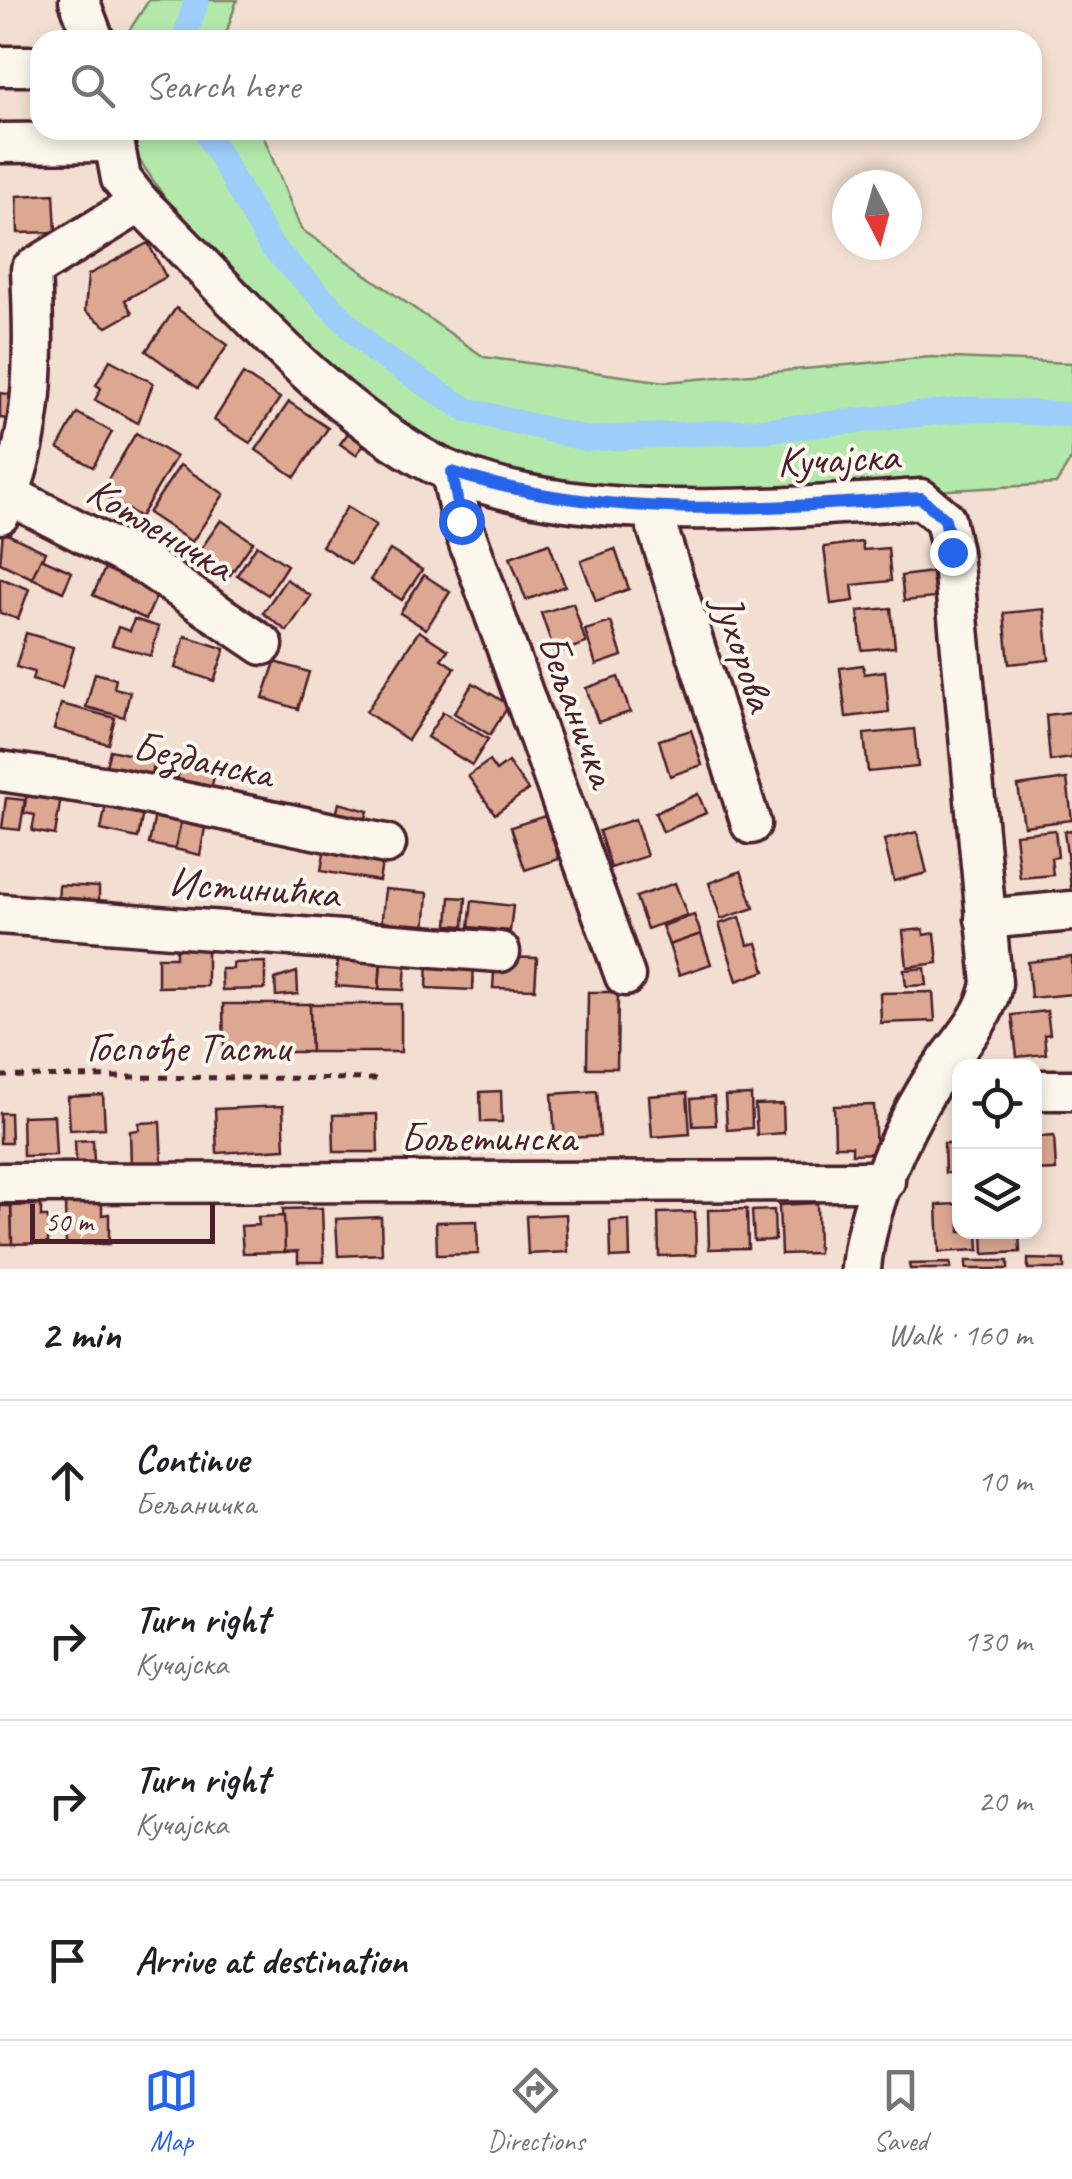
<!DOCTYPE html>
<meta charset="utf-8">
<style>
:root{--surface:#fff;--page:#f2f2f2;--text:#202124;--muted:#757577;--line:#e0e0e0;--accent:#2563eb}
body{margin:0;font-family:Caveat,sans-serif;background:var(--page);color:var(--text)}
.controls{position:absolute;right:30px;bottom:30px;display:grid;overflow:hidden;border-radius:20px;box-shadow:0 5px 15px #0003}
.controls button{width:90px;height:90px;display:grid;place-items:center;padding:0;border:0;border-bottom:2px solid var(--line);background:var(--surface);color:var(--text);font:50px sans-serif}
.compass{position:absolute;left:832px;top:170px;width:90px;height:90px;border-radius:50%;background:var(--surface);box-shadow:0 5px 15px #0003;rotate:174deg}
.scale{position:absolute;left:30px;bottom:25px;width:185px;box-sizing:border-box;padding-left:10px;border:5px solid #4a1f2b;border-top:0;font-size:28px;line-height:35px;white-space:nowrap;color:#4a1f2b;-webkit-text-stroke:8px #fbf7ec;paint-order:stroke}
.stop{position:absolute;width:30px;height:30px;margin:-22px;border:8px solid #2563eb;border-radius:50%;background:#fff}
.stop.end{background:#2563eb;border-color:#fff;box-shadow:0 2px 10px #0008}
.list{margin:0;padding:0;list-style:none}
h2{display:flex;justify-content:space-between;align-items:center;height:130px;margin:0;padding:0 40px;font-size:42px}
h2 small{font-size:32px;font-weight:400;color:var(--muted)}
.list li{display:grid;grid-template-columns:65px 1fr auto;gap:30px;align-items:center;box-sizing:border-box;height:160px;padding:0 40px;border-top:2px solid var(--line)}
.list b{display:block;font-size:38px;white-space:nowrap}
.list p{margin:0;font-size:32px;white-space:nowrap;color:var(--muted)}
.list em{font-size:32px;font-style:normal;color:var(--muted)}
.icon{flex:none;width:55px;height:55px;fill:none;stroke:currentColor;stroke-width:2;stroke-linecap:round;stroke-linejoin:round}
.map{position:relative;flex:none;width:1072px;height:1269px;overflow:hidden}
.search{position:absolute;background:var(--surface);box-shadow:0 5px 15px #0003;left:30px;right:30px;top:30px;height:110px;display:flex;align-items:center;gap:25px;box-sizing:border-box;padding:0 35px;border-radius:30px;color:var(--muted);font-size:38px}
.sheet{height:770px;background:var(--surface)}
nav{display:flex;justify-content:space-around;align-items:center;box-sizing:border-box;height:140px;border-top:2px solid var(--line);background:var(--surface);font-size:28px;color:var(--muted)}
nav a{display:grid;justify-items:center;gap:5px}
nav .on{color:var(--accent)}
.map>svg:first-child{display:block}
.green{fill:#b2e9ab;stroke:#7e846b;stroke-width:2.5}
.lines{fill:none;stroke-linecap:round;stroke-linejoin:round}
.canal{stroke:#9dcdf9;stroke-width:25}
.building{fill:#dda892;stroke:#4a1f2b;stroke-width:2.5}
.minor-casing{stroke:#4a1f2b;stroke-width:45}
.path{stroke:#4a1f2b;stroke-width:5;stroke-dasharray:8 8;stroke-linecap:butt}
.minor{stroke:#fbf7ec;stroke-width:38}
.route{stroke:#2563eb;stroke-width:12}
.labels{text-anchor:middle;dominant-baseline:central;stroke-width:8;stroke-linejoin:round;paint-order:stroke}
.street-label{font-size:42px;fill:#4a1f2b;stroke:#fbf7ec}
</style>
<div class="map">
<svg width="1072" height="1269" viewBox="0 0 1072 1269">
<rect width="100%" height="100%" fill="#f2dfd1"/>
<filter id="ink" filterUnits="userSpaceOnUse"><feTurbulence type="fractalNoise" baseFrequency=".01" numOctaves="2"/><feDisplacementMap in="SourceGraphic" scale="20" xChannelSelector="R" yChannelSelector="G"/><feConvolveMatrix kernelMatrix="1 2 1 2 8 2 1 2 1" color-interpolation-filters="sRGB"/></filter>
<g filter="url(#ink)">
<g class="green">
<polygon points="149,0 237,0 224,40 123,40"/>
<polygon points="125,130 261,130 301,229 484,357 666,382 931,357 1072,363 1072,458 1056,484 790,499 586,490 450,461 322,380 219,279 126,140"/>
</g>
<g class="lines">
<g class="canal">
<polyline points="184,40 197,0"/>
<polyline points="205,130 271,246 375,352 467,410 587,439 766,430 970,409 1072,415"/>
</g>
</g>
<g class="building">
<polygon points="54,194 56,232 18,233 17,196"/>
<polygon points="148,243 166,277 125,300 132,313 107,327 85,311 88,275"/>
<polygon points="176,308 228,345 198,388 146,351"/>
<polygon points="110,360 153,383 138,423 95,400 101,388 96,385"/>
<polygon points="243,374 280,398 250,443 214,420"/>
<polygon points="0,393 24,396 21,420 0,418"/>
<polygon points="289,402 328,428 295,477 256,450"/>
<polygon points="77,413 112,432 93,467 58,448"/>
<polygon points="354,425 370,437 356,455 340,444"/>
<polygon points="136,433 176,457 140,517 100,493"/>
<polygon points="180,465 224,494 192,542 148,513"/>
<polygon points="347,507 376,525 351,564 322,546"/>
<polygon points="221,520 253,542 230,575 198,553"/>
<polygon points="3,532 45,552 32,578 0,563"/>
<polygon points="862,542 863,550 888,548 891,581 852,585 854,601 831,604 824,547"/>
<polygon points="549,543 565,586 526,600 510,557"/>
<polygon points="257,545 287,565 268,595 237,575"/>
<polygon points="615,549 629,589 596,601 581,561"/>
<polygon points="390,550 422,570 402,600 370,580"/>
<polygon points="110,557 164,580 146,619 93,595"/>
<polygon points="41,558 72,572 63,592 32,578"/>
<polygon points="932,572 935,598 904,601 901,576"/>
<polygon points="424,575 450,592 426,629 400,613"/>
<polygon points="0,578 29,589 18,619 0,613"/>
<polygon points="286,579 311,596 287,631 263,613"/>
<polygon points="573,603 586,643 555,654 541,613"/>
<polygon points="891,608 895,647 862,650 858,611"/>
<polygon points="1044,609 1049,660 1009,664 1004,613"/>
<polygon points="134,619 159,627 151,656 112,645 118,627 130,631"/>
<polygon points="611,622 622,656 596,665 585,630"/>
<polygon points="419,631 448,650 441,659 455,668 408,740 366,712"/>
<polygon points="26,633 74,647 62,688 32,680 34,672 16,667"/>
<polygon points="185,636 225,649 214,681 175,668"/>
<polygon points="275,662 309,672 298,709 263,698"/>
<polygon points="863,665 864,674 885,671 889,712 846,717 840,668"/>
<polygon points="95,673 116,679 114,688 130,692 124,717 86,707"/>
<polygon points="618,677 630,712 598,722 586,688"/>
<polygon points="473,683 509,705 490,735 454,713"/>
<polygon points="61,704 115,718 108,744 54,729"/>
<polygon points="443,712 488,739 472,765 427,737"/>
<polygon points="1072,712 1072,758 1050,761 1046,715"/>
<polygon points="914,729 918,767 868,772 864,734"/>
<polygon points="691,730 702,765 670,776 659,740"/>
<polygon points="110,750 154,760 148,788 103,778"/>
<polygon points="157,758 180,764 174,789 151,783"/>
<polygon points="489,761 496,771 508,762 528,790 495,814 468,776"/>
<polygon points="181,763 215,772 209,798 175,789"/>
<polygon points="1067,779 1072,820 1024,826 1018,786"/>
<polygon points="27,791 61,796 55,835 32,831 35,815 24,813"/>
<polygon points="698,794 706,813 663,832 655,813"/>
<polygon points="6,798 25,800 20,830 2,828"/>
<polygon points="107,799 144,807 138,838 101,830"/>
<polygon points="339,803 368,811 362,832 334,824"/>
<polygon points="157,805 183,810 175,849 149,844"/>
<polygon points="183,813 207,817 200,855 175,849"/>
<polygon points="545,816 559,859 525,870 511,827"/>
<polygon points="635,819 647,856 611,868 599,831"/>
<polygon points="1055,830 1058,857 1051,858 1053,875 1020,878 1015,834"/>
<polygon points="1072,830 1072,886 1071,887 1064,831"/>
<polygon points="917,832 927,873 894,881 884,840"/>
<polygon points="326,841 384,851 379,881 321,871"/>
<polygon points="741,871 754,908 721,919 709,883"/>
<polygon points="675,883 687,915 647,929 636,897"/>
<polygon points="59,885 99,887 99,908 58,907"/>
<polygon points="385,889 428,893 425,931 381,927"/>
<polygon points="450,897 466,898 464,926 448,925"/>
<polygon points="472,901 513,906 510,931 469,927"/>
<polygon points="694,915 701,934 669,945 662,926"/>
<polygon points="740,917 748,945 757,943 765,971 737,981 719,924"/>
<polygon points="923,929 924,935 935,933 938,963 907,967 903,931"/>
<polygon points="701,934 711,964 679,975 669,945"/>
<polygon points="207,946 207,986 158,987 158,957 176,957 176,947"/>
<polygon points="382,951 407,953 404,990 379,989"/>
<polygon points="338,953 381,955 379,989 336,986"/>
<polygon points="428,955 474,957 473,990 427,988"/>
<polygon points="495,957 537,958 535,989 493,988"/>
<polygon points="1072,957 1072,994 1031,998 1028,962"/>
<polygon points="265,962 265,989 222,990 221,969 233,969 233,963"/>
<polygon points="925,968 927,985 906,986 904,970"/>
<polygon points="297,972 298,994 276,996 275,979"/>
<polygon points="588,992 618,992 617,1068 587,1068"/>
<polygon points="933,992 935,1021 881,1023 880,993"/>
<polygon points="223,1004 310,1004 311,1052 224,1052"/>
<polygon points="310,1004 401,1004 401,1052 311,1052"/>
<polygon points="1047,1011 1050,1034 1044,1035 1046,1054 1017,1057 1012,1015"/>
<polygon points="501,1091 502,1122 481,1122 480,1092"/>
<polygon points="597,1091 600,1136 555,1139 552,1094"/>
<polygon points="687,1093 690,1134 652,1137 649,1096"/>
<polygon points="103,1095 105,1128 70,1130 68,1097"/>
<polygon points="751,1095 752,1128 727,1130 725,1096"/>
<polygon points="714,1097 716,1125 693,1126 691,1099"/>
<polygon points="783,1104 784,1133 757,1135 755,1105"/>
<polygon points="874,1105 876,1153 852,1154 852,1146 835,1146 834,1106"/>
<polygon points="283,1106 285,1149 217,1153 215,1109"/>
<polygon points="0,1113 10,1113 11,1143 0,1143"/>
<polygon points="377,1114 378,1152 334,1152 333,1115"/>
<polygon points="54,1115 56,1155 23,1156 22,1116"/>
<polygon points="160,1122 162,1164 131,1165 130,1131 139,1130 139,1123"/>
<polygon points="1034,1130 1039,1130 1040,1137 1054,1136 1056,1170 1034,1171"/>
<polygon points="93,1140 94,1162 76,1163 75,1141"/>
<polygon points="944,1143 960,1143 960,1173 945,1173"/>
<polygon points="102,1201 102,1215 109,1214 109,1244 66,1244 65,1203"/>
<polygon points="817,1203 818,1253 781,1254 779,1205"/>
<polygon points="960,1204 960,1232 978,1232 979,1250 939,1252 937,1205"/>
<polygon points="41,1205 41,1217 48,1217 48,1243 12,1244 11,1206"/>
<polygon points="0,1206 11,1206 12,1244 0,1244"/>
<polygon points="322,1208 324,1262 298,1262 298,1251 285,1252 283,1209"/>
<polygon points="747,1209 748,1248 709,1249 708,1210"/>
<polygon points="774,1210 775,1240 754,1241 752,1211"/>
<polygon points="695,1212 696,1255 659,1256 658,1213"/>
<polygon points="566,1214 568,1252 528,1254 526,1216"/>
<polygon points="284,1216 285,1252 243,1253 241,1226 259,1225 258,1217"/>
<polygon points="381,1217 382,1254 338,1256 336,1219"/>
<polygon points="629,1220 630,1257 611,1258 610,1221"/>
<polygon points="477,1221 478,1254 437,1255 436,1222"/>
<polygon points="983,1232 1019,1232 1020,1252 984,1254"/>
<polygon points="1028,1259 1064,1260 1064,1269 1028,1269"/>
<rect x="966" y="1261" width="42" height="8"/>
<polygon points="950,1263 950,1269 910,1269 909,1264"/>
</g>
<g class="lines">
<g class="minor-casing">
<g id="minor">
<polyline points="79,0 94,40"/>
<polyline points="0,66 40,66"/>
<path d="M112 130 121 179 140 203C228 289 313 395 421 457 547 530 779 508 921 499L945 519 952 552 992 983C986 1022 948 1055 928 1088 897 1139 866 1209 861 1269"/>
<polyline points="0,143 114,142"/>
<polyline points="451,472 461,521 625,976"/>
<polyline points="9,495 147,566 263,645"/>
<polyline points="651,508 751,824"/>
<path d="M0 514C37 439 35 351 31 270L140 203"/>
<polyline points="0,771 116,788 386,844"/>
<polyline points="0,914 500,952"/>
<polyline points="985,919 1072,911"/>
<polyline points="1034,1090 1072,1090"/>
<polyline points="0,1183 885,1181"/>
</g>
</g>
<polyline class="path" points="0,1076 376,1079"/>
<use href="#minor" class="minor"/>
</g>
</g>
<g class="lines" filter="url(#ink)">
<path class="route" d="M461 521 452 472C605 521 763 509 921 498L945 519 952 552"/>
</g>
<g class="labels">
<g class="street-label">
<text transform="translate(838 459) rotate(-3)">Кучајска</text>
<text transform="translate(160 529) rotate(31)">Котленичка</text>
<text transform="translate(744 653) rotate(72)">Јухорова</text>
<text transform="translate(577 710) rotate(70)">Бељаничка</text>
<text transform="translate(203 760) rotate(12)">Безданска</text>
<text transform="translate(254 888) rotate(4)">Истинићка</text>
<text x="188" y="1047">Госпође Тасти</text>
<text x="488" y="1137">Бољетинска</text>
</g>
</g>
</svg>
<div class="controls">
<button><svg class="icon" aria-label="locate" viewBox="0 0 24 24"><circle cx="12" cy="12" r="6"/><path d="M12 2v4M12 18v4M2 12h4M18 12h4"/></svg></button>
<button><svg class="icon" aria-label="layers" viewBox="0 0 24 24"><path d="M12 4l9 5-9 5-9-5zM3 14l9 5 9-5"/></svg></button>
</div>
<svg class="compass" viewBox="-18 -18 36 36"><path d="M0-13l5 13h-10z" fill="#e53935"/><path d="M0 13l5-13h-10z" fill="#757577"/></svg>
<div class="scale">50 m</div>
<div class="stop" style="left:461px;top:521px"></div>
<div class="stop end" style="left:952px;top:552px"></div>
<div class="search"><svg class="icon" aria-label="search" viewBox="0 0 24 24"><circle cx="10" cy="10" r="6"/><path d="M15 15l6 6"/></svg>Search here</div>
</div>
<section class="sheet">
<h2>2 min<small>Walk · 160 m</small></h2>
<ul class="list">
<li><svg class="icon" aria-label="ahead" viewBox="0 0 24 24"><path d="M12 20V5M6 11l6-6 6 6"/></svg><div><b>Continue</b><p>Бељаничка</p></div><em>10 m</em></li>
<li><svg class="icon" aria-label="right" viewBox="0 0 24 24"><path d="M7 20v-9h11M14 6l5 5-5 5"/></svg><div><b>Turn right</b><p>Кучајска</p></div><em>130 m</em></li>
<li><svg class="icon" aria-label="right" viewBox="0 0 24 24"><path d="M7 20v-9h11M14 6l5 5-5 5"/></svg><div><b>Turn right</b><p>Кучајска</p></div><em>20 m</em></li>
<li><svg class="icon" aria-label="arrive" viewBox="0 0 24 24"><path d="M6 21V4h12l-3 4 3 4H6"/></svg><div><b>Arrive at destination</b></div></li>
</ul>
</section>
<nav>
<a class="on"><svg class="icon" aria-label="map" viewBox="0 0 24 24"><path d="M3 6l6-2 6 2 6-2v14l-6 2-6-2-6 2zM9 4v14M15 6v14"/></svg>Map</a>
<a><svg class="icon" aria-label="directions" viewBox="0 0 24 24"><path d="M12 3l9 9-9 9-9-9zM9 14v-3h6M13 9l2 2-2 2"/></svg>Directions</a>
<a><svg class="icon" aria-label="saved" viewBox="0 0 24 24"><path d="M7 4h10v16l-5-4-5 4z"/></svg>Saved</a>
</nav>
